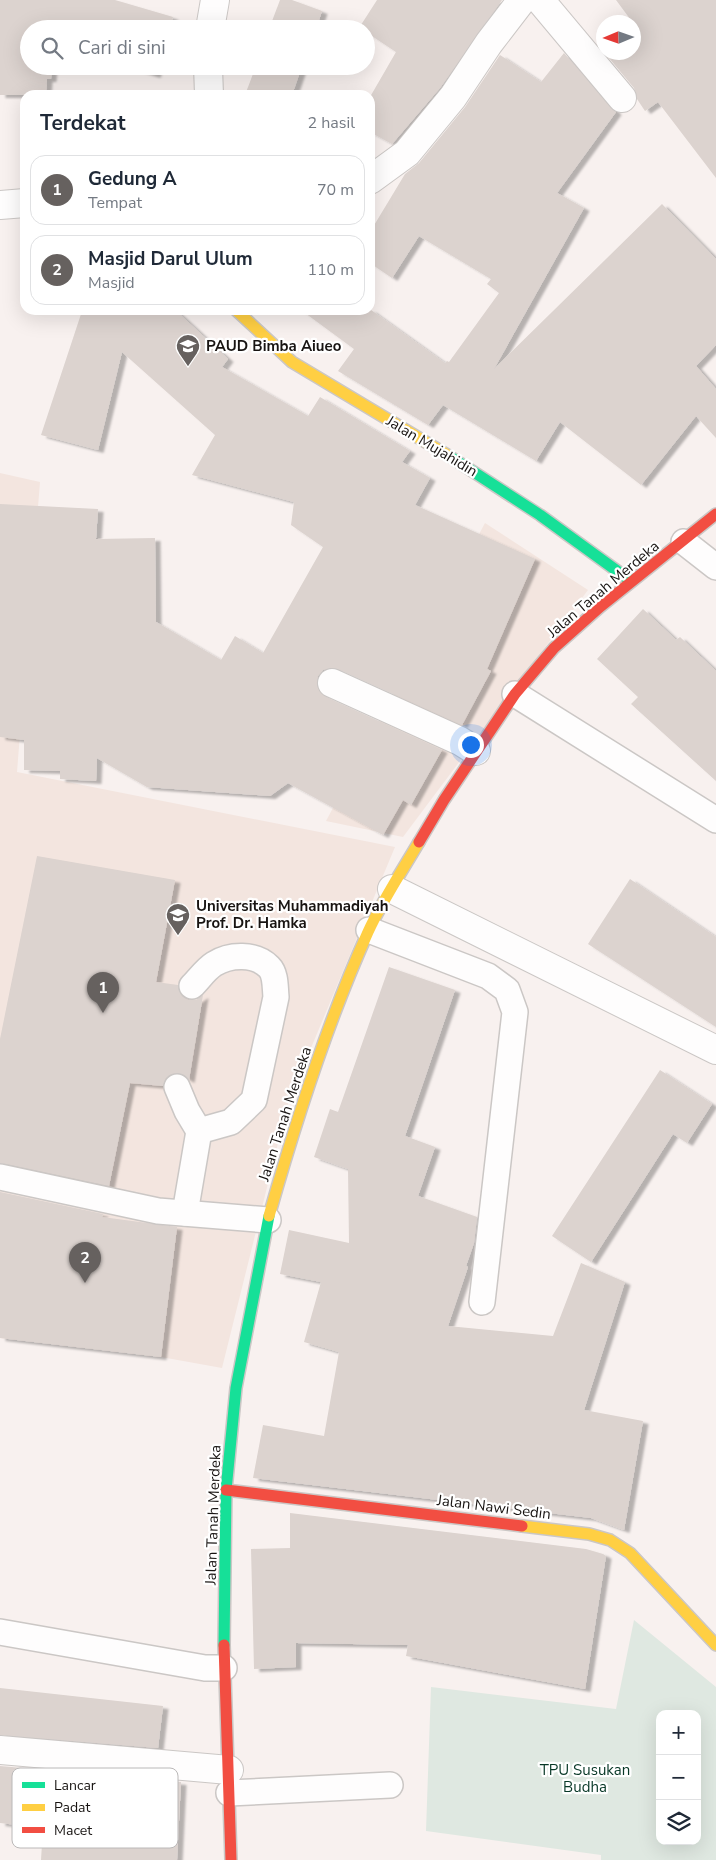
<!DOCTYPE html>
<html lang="id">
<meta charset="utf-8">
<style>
:root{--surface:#fff;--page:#f2f2f3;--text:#1f2937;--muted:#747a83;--line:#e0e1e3;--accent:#66615f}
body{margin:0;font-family:"Nunito Sans",sans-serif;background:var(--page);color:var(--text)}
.controls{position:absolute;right:15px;bottom:15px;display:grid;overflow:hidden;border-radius:10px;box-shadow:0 5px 20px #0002}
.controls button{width:45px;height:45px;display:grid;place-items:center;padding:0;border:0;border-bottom:1px solid var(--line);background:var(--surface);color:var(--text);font:25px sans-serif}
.compass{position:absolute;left:596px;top:15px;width:45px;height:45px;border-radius:50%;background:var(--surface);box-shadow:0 5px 20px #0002;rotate:268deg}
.you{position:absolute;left:470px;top:744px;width:18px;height:18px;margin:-12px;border:4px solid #fff;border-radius:50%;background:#1a73e8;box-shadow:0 0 0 8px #1a73e833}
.badge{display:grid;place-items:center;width:32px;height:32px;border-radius:50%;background:var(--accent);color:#fff;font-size:16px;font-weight:700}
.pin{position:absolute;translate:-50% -41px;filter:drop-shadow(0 1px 2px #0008)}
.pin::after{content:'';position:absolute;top:26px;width:18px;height:15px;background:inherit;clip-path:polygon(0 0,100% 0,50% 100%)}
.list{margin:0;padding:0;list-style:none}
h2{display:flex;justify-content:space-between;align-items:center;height:65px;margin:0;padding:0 20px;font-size:21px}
h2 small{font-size:16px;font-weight:400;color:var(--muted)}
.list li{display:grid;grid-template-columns:32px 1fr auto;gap:15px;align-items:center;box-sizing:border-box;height:70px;margin:0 10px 10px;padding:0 10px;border:1px solid var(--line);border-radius:15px}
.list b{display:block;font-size:19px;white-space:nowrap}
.list p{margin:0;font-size:16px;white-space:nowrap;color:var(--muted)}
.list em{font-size:16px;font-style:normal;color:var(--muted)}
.icon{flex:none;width:28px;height:28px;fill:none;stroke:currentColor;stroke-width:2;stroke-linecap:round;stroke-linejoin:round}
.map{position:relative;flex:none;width:716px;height:1860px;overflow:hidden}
.search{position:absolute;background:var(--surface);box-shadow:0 5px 20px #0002;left:20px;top:20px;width:355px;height:55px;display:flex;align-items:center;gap:12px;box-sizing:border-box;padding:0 18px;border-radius:28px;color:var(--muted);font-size:19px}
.panel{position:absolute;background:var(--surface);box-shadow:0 5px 20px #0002;left:20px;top:90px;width:355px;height:225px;border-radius:15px}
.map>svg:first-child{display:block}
.built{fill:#f3e5df}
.green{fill:#dfe8e1;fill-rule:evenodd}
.building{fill:#dcd3cf;filter:url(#shadow)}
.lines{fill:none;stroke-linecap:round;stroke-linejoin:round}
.lane-casing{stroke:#cbc7c5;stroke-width:28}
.street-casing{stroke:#cbc7c5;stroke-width:30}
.fast-casing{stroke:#cbc7c5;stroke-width:14}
.slow-casing{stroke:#cbc7c5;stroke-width:14}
.jam-casing{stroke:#cbc7c5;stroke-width:14}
.lane{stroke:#fefdfd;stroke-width:25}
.street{stroke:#fefdfd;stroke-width:28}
.fast{stroke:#16e098;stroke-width:11}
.slow{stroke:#ffcf43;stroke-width:11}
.jam{stroke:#f24e42;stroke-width:11}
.labels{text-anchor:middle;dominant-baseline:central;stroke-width:4.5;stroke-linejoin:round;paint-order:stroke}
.poi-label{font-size:15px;font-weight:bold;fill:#181412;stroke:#fff;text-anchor:start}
.street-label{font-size:15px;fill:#181412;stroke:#fff}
.park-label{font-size:15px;fill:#083827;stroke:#fff}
.key{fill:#fff;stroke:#bab8b8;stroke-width:1}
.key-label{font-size:14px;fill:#181412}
</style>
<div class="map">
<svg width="716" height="1860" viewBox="0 0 716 1860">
<defs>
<filter id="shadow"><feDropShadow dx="5.5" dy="3" stdDeviation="1" flood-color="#0004"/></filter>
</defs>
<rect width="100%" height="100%" fill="#f8f1ef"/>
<g class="built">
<polygon points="0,473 40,482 17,772 395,847 288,1103 222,1368 161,1357 0,1338"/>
<polygon points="485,523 588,590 403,837 326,821"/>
</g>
<path class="green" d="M634 1620 716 1687V1860H601V1855L426 1831 431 1687 616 1709ZM660 1714H697V1841H660Z"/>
<g class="building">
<polygon points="0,0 115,0 173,17 169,29 29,29 29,66 52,66 51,79 47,79 46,95 0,95"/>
<polygon points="280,0 292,0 322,11 316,29 269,29"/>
<polygon points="377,0 502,0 440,88 392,144 370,132 370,97 396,52 366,32 366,29 359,28"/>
<polygon points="616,0 716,0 716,178 658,102 645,111 637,99 634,88 604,52 634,52 634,29 636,27"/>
<polygon points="564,53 616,112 557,193 584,208 494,369 662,204 716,259 716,345 696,366 716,389 716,438 696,416 641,485 560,422 536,461 443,405 428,425 338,371 354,349 301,310 371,310 445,363 447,361 449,362 499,293 487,284 491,279 419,236 392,278 370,263 370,232 405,174 419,163 465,107 500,55 541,82"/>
<polygon points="126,66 158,66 155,75"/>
<polygon points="256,66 302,66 292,95 245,95"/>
<polygon points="76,310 175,310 228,359 222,367 308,416 320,397 410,451 402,462 430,478 415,505 535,559 487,669 491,671 462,725 338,669 330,668 323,670 318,676 317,685 320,692 326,697 442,750 411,805 403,800 383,835 288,783 270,796 147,787 97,758 96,781 60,779 60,771 24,770 24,740 0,737 0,504 98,509 96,539 155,538 156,622 221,660 235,636 263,653 323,547 291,525 294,502 192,475 215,435 122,352 98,450 41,435 81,314"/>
<polygon points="643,609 676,640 680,637 716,671 716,781 631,704 638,697 597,659"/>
<polygon points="37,856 175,880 156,982 178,985 182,996 188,1000 196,1000 203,995 189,1080 178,1073 166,1078 163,1086 130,1083 109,1186 0,1163 0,1039"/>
<polygon points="630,879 716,937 716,1027 588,944"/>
<polygon points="389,967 455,990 405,1136 435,1147 418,1196 477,1217 474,1243 466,1266 468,1267 448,1326 553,1336 581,1263 625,1282 584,1410 643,1421 624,1530 591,1518 253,1478 263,1425 324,1436 339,1352 304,1342 321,1282 280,1274 289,1230 349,1243 348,1169 314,1157 330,1109 338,1112"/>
<polygon points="660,1070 712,1104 687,1143 673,1134 591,1262 552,1236"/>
<polygon points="0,1192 103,1214 102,1217 177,1227 161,1357 0,1338"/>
<polygon points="290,1513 586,1549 603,1554 606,1556 585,1689 406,1656 408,1645 296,1643 296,1667 254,1669 251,1549 290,1548"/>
<polygon points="0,1688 163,1706 158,1748 0,1735"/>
<polygon points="0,1766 181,1782 177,1860 41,1860 43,1828 0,1823"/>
</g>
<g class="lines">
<g class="lane-casing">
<g id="lane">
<polyline points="684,542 716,567"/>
<polyline points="515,694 716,820"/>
<polyline points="369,930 488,976 507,990 515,1012 482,1302"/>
<path d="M177 1087 187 1111 199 1131 231 1122 254 1100 276 997C275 987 276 974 269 967 255 953 230 954 214 964 206 969 199 979 192 986"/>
<polyline points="0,1177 158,1211 268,1220"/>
<polyline points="185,1213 199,1131"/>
<polyline points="0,1632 205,1668 224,1668"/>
<polyline points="229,1793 390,1785"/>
</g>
</g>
<g class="street-casing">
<g id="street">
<polyline points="540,0 622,98"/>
<polyline points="210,29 215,0"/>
<polyline points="208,66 209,95"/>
<polyline points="370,180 407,153 453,97 489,43 522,0"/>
<polyline points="0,205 25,203"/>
<polyline points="332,683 460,741 476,751"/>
<polyline points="392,889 716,1050"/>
<polyline points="0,1750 229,1770"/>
</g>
</g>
<g class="fast-casing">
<g id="fast">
<polyline points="449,456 540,515 631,581"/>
<polyline points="224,1645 226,1490 236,1388 269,1216"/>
</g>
</g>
<g class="slow-casing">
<g id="slow">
<polyline points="236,310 292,362 449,456"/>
<path d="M269 1216C296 1120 327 1023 368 932 382 901 402 871 419 842"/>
<polyline points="522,1526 589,1534 610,1540 630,1553 716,1645"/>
</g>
</g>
<g class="jam-casing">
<g id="jam">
<polyline points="419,842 444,800 515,694 554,648 600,607 716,514"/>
<polyline points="226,1490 522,1526"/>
<polyline points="224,1645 231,1860"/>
</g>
</g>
<use href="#lane" class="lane"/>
<use href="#street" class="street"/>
<use href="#fast" class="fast"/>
<use href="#slow" class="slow"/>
<use href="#jam" class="jam"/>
</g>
<defs>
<g id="school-pin" transform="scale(1.25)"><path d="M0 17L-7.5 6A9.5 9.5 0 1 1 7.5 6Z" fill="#66615f" stroke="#fff"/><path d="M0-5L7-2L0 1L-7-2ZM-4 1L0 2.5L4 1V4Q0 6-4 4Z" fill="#fff"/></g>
<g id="university-pin" transform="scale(1.25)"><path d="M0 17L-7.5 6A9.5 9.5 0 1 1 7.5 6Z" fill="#66615f" stroke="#fff"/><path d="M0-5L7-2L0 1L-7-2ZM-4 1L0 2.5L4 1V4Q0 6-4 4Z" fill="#fff"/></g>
</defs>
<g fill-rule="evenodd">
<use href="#school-pin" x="188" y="346"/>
<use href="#university-pin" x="178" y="915"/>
</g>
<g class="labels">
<g class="poi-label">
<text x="206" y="346">PAUD Bimba Aiueo</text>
<text x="196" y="906">Universitas Muhammadiyah<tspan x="196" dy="17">Prof. Dr. Hamka</tspan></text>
</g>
<g class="street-label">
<text transform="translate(432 446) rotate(31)">Jalan Mujahidin</text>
<text transform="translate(603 589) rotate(-40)">Jalan Tanah Merdeka</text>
<text transform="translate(285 1114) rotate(-72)">Jalan Tanah Merdeka</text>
<text transform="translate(494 1507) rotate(7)">Jalan Nawi Sedin</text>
<text transform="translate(213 1515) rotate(-88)">Jalan Tanah Merdeka</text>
</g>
<g class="park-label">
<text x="585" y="1770">TPU Susukan<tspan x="585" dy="17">Budha</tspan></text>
</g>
</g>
<rect x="12" y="1768" width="166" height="80" rx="8" class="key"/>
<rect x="22" y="1782" width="23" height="6" fill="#16e098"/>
<rect x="22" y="1804" width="23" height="7" fill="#ffcf43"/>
<rect x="22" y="1827" width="23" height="6" fill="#f24e42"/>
<g class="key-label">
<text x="54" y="1790">Lancar</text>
<text x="54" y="1812">Padat</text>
<text x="54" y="1835">Macet</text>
</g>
</svg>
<div class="controls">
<button>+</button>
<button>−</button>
<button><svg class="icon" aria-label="layers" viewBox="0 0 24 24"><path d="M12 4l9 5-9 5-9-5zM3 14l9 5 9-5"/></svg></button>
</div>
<svg class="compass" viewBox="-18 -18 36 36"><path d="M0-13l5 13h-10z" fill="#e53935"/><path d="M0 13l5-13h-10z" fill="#747a83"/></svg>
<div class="you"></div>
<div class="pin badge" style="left:103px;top:1013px">1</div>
<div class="pin badge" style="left:85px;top:1283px">2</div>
<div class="search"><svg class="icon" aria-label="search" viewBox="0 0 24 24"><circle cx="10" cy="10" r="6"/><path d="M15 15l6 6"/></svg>Cari di sini</div>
<section class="panel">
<h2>Terdekat<small>2 hasil</small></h2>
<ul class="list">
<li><span class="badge">1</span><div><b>Gedung A</b><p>Tempat</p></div><em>70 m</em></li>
<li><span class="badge">2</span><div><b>Masjid Darul Ulum</b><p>Masjid</p></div><em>110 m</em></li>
</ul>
</section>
</div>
